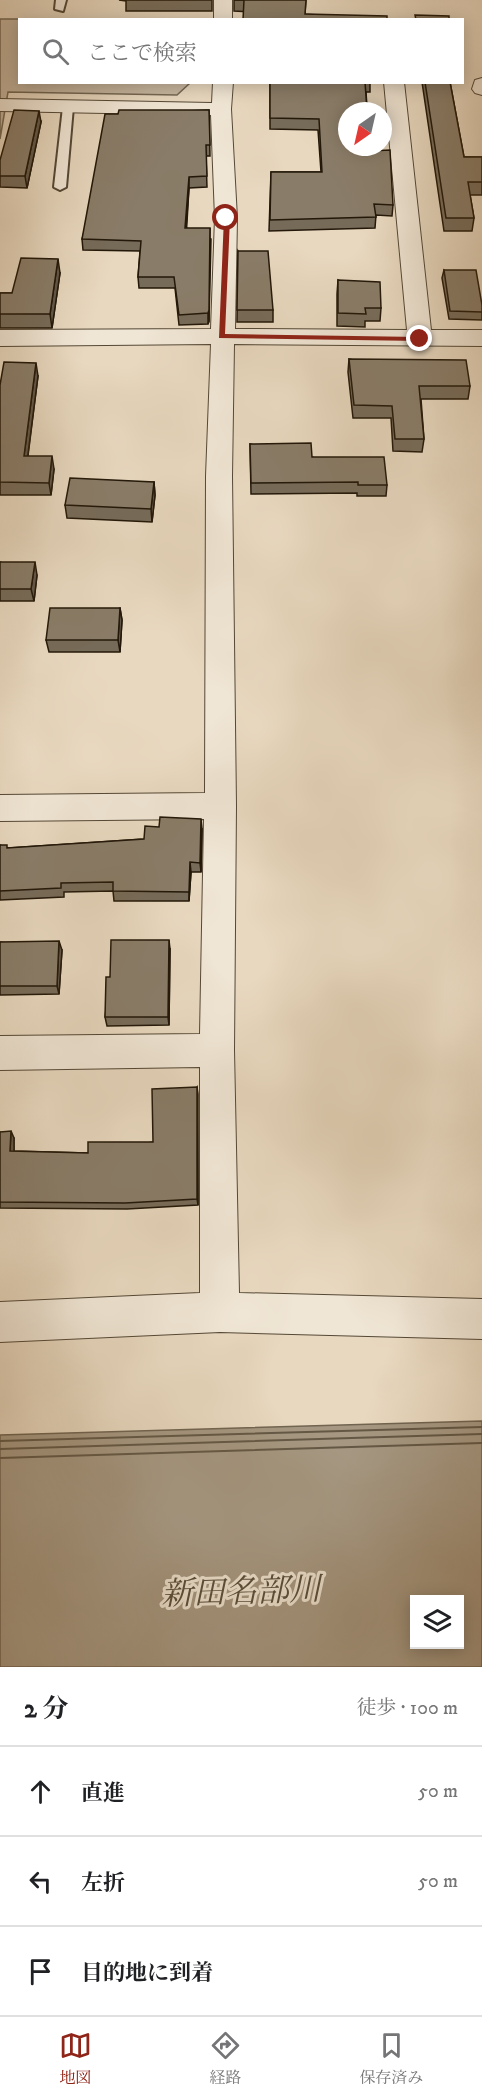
<!DOCTYPE html>
<html lang="ja">
<meta charset="utf-8">
<style>
:root{--surface:#fff;--page:#f6f6f6;--text:#202124;--muted:#757577;--line:#e0e0e0;--accent:#8f2418}
body{margin:0;font-family:"IM FELL DW Pica","Noto Serif JP",serif;background:var(--page);color:var(--text)}
.controls{position:absolute;right:18px;bottom:18px;display:grid;overflow:hidden;border-radius:0px;box-shadow:0 3px 15px #0003}
.controls button{width:54px;height:54px;display:grid;place-items:center;padding:0;border:0;border-bottom:2px solid var(--line);background:var(--surface);color:var(--text);font:30px sans-serif}
.compass{position:absolute;left:338px;top:102px;width:54px;height:54px;border-radius:50%;background:var(--surface);box-shadow:0 3px 15px #0003;rotate:214deg}
.stop{position:absolute;width:18px;height:18px;margin:-14px;border:4px solid #8f2418;border-radius:50%;background:#fff}
.stop.end{background:#8f2418;border-color:#fff;box-shadow:0 2px 6px #0008}
.list{margin:0;padding:0;list-style:none}
h2{display:flex;justify-content:space-between;align-items:center;height:78px;margin:0;padding:0 24px;font-size:26px}
h2 small{font-size:20px;font-weight:400;color:var(--muted)}
.list li{display:grid;grid-template-columns:39px 1fr auto;gap:18px;align-items:center;box-sizing:border-box;height:90px;padding:0 24px;border-top:2px solid var(--line)}
.list b{display:block;font-size:22px;white-space:nowrap}
.list em{font-size:20px;font-style:normal;color:var(--muted)}
.icon{flex:none;width:33px;height:33px;fill:none;stroke:currentColor;stroke-width:2;stroke-linecap:round;stroke-linejoin:round}
.map{position:relative;flex:none;width:482px;height:1667px;overflow:hidden}
.search{position:absolute;background:var(--surface);box-shadow:0 3px 15px #0003;left:18px;right:18px;top:18px;height:66px;display:flex;align-items:center;gap:15px;box-sizing:border-box;padding:0 21px;border-radius:0px;color:var(--muted);font-size:22px}
.sheet{height:348px;background:var(--surface)}
nav{display:flex;justify-content:space-around;align-items:center;box-sizing:border-box;height:84px;border-top:2px solid var(--line);background:var(--surface);font-size:16px;color:var(--muted)}
nav a{display:grid;justify-items:center;gap:3px}
nav .on{color:var(--accent)}
.map>svg:first-child{display:block}
.green{fill:#c7b7a0;stroke:#756854;stroke-width:1.5}
.water{fill:#a59781;stroke:#716451;stroke-width:1.5;fill-rule:evenodd}
.lines{fill:none;stroke-linecap:round;stroke-linejoin:round}
.shore{stroke:#645845;stroke-width:2}
.service-casing{stroke:#544836;stroke-width:4}
.minor-casing{stroke:#544836;stroke-width:2}
.service{fill:#f0e6d5;fill-rule:evenodd}
.minor{fill:#f0e6d5;fill-rule:evenodd}
.wall{fill:#766b59;stroke:#231809;stroke-width:1.5}
.shaded-wall{fill:#605749;stroke:#231809;stroke-width:1.5}
.building{fill:#897c68;stroke:#231809;stroke-width:1.5}
.route{fill:#8f2418}
.labels{text-anchor:middle;dominant-baseline:central;stroke-width:6;stroke-linejoin:round;paint-order:stroke}
.near-water-label{font-size:32px;font-style:italic;fill:#574b39;stroke:#f0e6d5}
</style>
<div class="map">
<svg width="482" height="1667" viewBox="0 0 482 1667">
<rect width="100%" height="100%" fill="#e8d8bf"/>
<filter id="stains"><feTurbulence type="fractalNoise" baseFrequency=".00333" numOctaves="4"/><feColorMatrix values="0 0 0 0 .2 0 0 0 0 .09 0 0 0 0 .02 0 0 0 .5 -.17"/></filter>
<radialGradient id="worn" r=".72"><stop offset=".6" stop-color="#630" stop-opacity="0"/><stop offset="1" stop-color="#630" stop-opacity=".3"/></radialGradient>
<polygon class="green" points="0,19 39,19 20,20 20,82 190,83 177,95 8,92 0,139"/>
<path class="water" d="M482 1421V1667H0V1435ZM414 1600H460V1644H414Z"/>
<g class="lines">
<g class="shore">
<polyline points="0,1441 482,1427"/>
<polyline points="0,1449 482,1434"/>
<polyline points="0,1458 482,1443"/>
</g>
<g class="service-casing">
<g id="service">
<polygon points="56,0 66,0 63,11 55,9"/>
<polygon points="68,104 73,107 66,187 60,190 54,187 63,107"/>
</g>
</g>
<g class="minor-casing">
<g id="minor">
<rect x="214" y="0" width="18" height="20"/>
<polygon points="482,78 482,95 475,93 472,89 475,80"/>
<polygon points="213,82 233,82 231,109 237,218 235,329 407,330 384,82 404,82 431,330 482,330 482,346 234,344 232,476 236,806 234,1050 239,1293 482,1299 482,1339 220,1332 0,1342 0,1302 200,1293 200,1067 0,1070 0,1036 200,1034 204,819 0,821 0,795 205,793 206,476 211,344 0,346 0,330 211,329 215,218 211,115 0,111 0,99 212,103"/>
</g>
</g>
<use href="#service" class="service"/>
<use href="#minor" class="minor"/>
</g>
<g class="wall">
<polygon points="119,0 212,0 212,11 126,11 126,1"/>
<polygon points="234,0 306,0 305,14 387,20 234,11"/>
<polygon points="270,82 370,82 370,92 366,92 370,151 393,205 392,216 376,215 375,228 269,231 271,172 321,172 318,130 270,129"/>
<polygon points="422,82 450,82 464,157 482,157 482,195 470,195 474,218 472,231 444,231"/>
<polygon points="209,110 210,156 206,156 207,187 189,188 186,228 211,239 209,321 208,324 179,325 175,288 139,288 138,277 140,251 83,250 82,239 118,114"/>
<polygon points="41,122 27,188 0,187 0,160"/>
<polygon points="238,251 273,310 273,322 237,322"/>
<polygon points="444,270 482,305 482,320 449,319 442,278"/>
<polygon points="60,273 52,328 0,328 0,293 12,293"/>
<polygon points="338,280 381,308 380,321 365,321 365,327 337,326 337,294"/>
<polygon points="349,359 470,386 468,399 421,399 424,439 422,452 393,451 391,418 353,418 348,372"/>
<polygon points="38,376 28,456 54,469 51,495 0,495 0,385"/>
<polygon points="250,444 312,457 387,485 386,496 357,496 357,493 251,494"/>
<polygon points="154,482 155,495 152,522 67,518 65,505"/>
<polygon points="0,562 37,575 34,601 0,601"/>
<polygon points="120,608 122,620 120,652 49,652 46,640"/>
<polygon points="202,829 201,872 191,872 189,901 114,901 113,891 64,892 64,897 0,900 0,845 8,848 144,839"/>
<polygon points="0,942 62,950 59,994 0,995"/>
<polygon points="170,949 169,1025 107,1026 105,1017 110,977"/>
<polygon points="197,1087 198,1205 127,1209 0,1208 0,1132 14,1138 14,1151 88,1153 153,1142"/>
</g>
<g class="shaded-wall">
<polygon points="39,111 41,122 27,188 25,176"/>
<polygon points="189,177 189,188 186,239 185,228"/>
<polygon points="210,228 209,321 208,324 208,313"/>
<polygon points="58,259 60,273 52,328 50,314"/>
<polygon points="36,363 38,376 26,469 24,456"/>
<polygon points="52,456 54,469 51,495 49,483"/>
<polygon points="154,482 155,495 152,522 151,509"/>
<polygon points="35,562 37,575 34,601 31,589"/>
<polygon points="120,608 122,620 120,652 118,640"/>
<polygon points="201,819 202,829 201,872 200,863"/>
<polygon points="190,862 191,872 189,901 189,892"/>
<polygon points="169,940 170,949 169,1025 168,1017"/>
<polygon points="59,941 62,950 59,994 57,986"/>
<polygon points="197,1087 198,1094 198,1205 197,1199"/>
<polygon points="11,1131 14,1138 14,1158 10,1151"/>
</g>
<g class="building">
<polygon points="234,0 306,0 305,14 387,16 387,20 243,20 244,0"/>
<polygon points="415,15 449,16 449,20 416,20"/>
<polygon points="270,82 365,82 367,111 347,111 347,147 370,147 370,151 390,150 393,205 374,204 376,217 270,220 271,172 322,172 319,119 270,118"/>
<polygon points="425,82 450,82 464,157 482,157 482,182 468,182 474,218 446,218"/>
<polygon points="14,110 39,111 25,176 0,176 0,160"/>
<polygon points="119,110 209,110 210,145 206,145 207,176 189,177 185,228 210,228 209,310 208,313 179,315 174,277 138,277 141,241 82,239 105,114 118,114"/>
<polygon points="238,251 268,251 273,310 237,310"/>
<polygon points="21,258 58,259 50,314 0,314 0,293 12,293"/>
<polygon points="444,270 476,270 482,305 482,312 450,311"/>
<polygon points="338,280 380,282 381,308 365,308 366,314 338,313"/>
<polygon points="349,359 466,360 470,386 419,386 424,439 395,439 392,406 354,405"/>
<polygon points="4,362 36,363 24,456 52,456 49,483 0,482 0,385"/>
<polygon points="311,443 312,457 384,457 387,485 358,485 358,482 251,483 250,444"/>
<polygon points="70,478 154,482 151,509 65,505"/>
<polygon points="0,562 35,562 31,589 0,589"/>
<polygon points="50,608 120,608 118,640 46,640"/>
<polygon points="160,817 201,819 200,863 190,862 189,892 113,891 113,882 61,883 61,888 0,891 0,845 7,845 7,848 144,839 145,826 159,827"/>
<polygon points="111,940 169,940 168,1017 105,1017 106,977 110,977"/>
<polygon points="59,941 57,986 0,986 0,942"/>
<polygon points="197,1087 197,1199 125,1203 0,1202 0,1132 11,1131 10,1151 88,1153 88,1142 153,1142 152,1089"/>
</g>
<polygon class="route" points="224,217 230,218 225,334 420,337 424,339 420,341 219,338"/>
<g class="labels">
<g class="near-water-label">
<text transform="translate(241 1593) rotate(-2)">新田名部川</text>
</g>
</g>
<rect width="100%" height="100%" filter="url(#stains)"/>
<rect width="100%" height="100%" fill="url(#worn)"/>
</svg>
<div class="controls">
<button><svg class="icon" aria-label="layers" viewBox="0 0 24 24"><path d="M12 4l9 5-9 5-9-5zM3 14l9 5 9-5"/></svg></button>
</div>
<svg class="compass" viewBox="-18 -18 36 36"><path d="M0-13l5 13h-10z" fill="#e53935"/><path d="M0 13l5-13h-10z" fill="#757577"/></svg>
<div class="stop" style="left:226px;top:218px"></div>
<div class="stop end" style="left:420px;top:339px"></div>
<div class="search"><svg class="icon" aria-label="search" viewBox="0 0 24 24"><circle cx="10" cy="10" r="6"/><path d="M15 15l6 6"/></svg>ここで検索</div>
</div>
<section class="sheet">
<h2>2 分<small>徒歩 · 100 m</small></h2>
<ul class="list">
<li><svg class="icon" aria-label="ahead" viewBox="0 0 24 24"><path d="M12 20V5M6 11l6-6 6 6"/></svg><div><b>直進</b></div><em>50 m</em></li>
<li><svg class="icon" aria-label="left" viewBox="0 0 24 24"><path d="M17 20v-9H6M10 6l-5 5 5 5"/></svg><div><b>左折</b></div><em>50 m</em></li>
<li><svg class="icon" aria-label="arrive" viewBox="0 0 24 24"><path d="M6 21V4h12l-3 4 3 4H6"/></svg><div><b>目的地に到着</b></div></li>
</ul>
</section>
<nav>
<a class="on"><svg class="icon" aria-label="map" viewBox="0 0 24 24"><path d="M3 6l6-2 6 2 6-2v14l-6 2-6-2-6 2zM9 4v14M15 6v14"/></svg>地図</a>
<a><svg class="icon" aria-label="directions" viewBox="0 0 24 24"><path d="M12 3l9 9-9 9-9-9zM9 14v-3h6M13 9l2 2-2 2"/></svg>経路</a>
<a><svg class="icon" aria-label="saved" viewBox="0 0 24 24"><path d="M7 4h10v16l-5-4-5 4z"/></svg>保存済み</a>
</nav>
